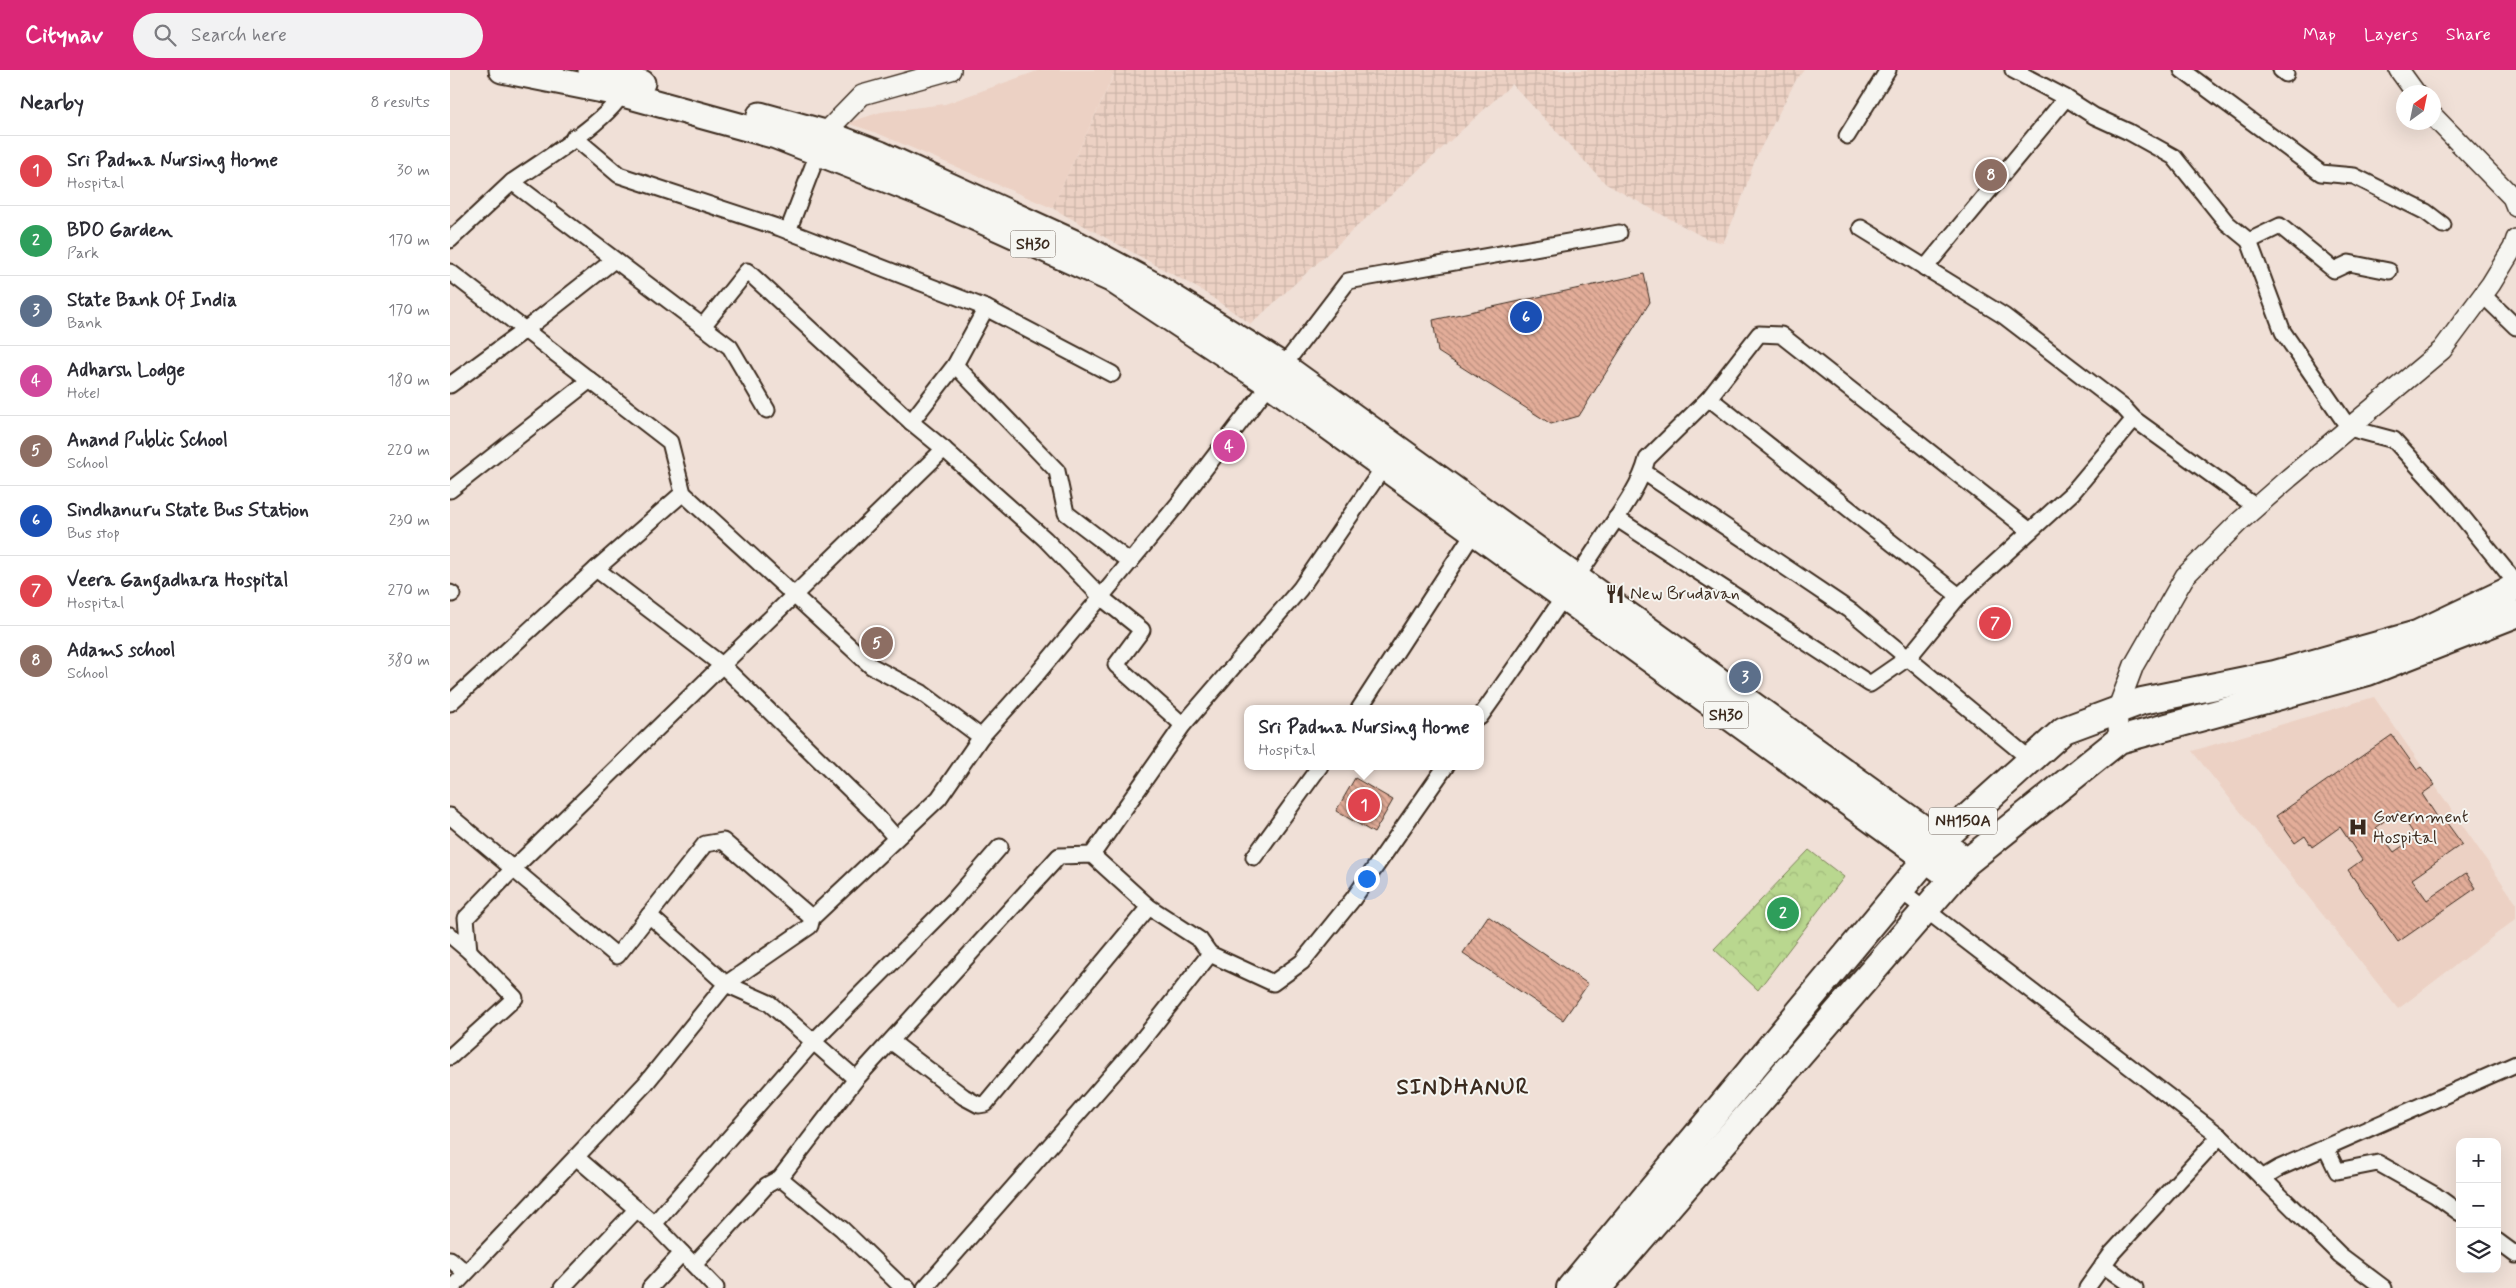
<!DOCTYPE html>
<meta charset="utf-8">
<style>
:root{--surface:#fff;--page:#f2f2f3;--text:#2b2b33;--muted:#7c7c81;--line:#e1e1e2;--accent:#db2777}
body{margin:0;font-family:Mynerve,sans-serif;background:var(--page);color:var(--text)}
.controls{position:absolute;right:15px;bottom:15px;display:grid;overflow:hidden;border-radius:10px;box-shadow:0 5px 20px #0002}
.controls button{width:45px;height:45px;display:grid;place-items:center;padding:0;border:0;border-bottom:1px solid var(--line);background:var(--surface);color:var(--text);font:25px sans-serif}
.compass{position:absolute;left:1946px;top:15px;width:45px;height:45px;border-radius:50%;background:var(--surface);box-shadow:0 5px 20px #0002;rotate:33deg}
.you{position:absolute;left:916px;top:808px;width:18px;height:18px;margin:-12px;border:4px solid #fff;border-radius:50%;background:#1a73e8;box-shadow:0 0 0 8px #1a73e833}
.badge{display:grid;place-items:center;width:32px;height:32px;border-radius:50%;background:var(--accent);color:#fff;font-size:16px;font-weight:700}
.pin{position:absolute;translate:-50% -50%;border:2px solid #fff;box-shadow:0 1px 5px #0006}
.popup{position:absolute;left:794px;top:635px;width:240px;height:65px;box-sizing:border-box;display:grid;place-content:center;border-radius:10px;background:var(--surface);filter:drop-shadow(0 1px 4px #0005);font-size:16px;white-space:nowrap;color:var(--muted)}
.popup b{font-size:19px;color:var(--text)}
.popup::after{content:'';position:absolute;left:50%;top:100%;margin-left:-10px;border:10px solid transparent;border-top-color:var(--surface)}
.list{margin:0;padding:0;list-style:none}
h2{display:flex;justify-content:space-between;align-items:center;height:65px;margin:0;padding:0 20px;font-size:21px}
h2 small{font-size:16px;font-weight:400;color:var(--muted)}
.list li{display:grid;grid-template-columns:32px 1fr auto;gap:15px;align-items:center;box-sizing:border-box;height:70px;padding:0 20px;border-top:1px solid var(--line)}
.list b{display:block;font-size:19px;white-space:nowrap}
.list p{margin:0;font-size:16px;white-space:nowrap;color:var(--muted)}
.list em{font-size:16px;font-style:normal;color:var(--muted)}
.icon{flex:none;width:28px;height:28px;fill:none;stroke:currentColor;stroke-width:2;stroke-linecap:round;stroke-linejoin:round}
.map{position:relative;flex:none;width:2066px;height:1218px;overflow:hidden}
header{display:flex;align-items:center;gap:30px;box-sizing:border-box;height:70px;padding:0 25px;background:var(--accent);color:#fff}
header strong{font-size:24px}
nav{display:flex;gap:28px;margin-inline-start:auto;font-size:18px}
.search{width:350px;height:45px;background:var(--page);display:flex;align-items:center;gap:12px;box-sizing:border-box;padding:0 18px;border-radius:28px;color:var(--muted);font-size:19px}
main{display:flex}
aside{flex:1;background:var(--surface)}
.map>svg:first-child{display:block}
.built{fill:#ecd1c4}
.industrial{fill:url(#industrial-grid)}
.park{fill:url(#park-crowns);stroke:#7a8056}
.building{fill:url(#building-back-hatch);stroke:#3b2a1e;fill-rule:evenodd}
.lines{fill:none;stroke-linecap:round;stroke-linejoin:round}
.minor-casing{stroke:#3b2a1e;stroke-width:19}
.tertiary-casing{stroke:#3b2a1e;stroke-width:22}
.primary-casing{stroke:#3b2a1e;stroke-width:29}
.trunk-casing{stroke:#3b2a1e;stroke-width:30}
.minor{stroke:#f6f6f2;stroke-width:15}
.tertiary{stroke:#f6f6f2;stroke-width:19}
.primary{stroke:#f6f6f2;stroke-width:25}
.trunk{stroke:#f6f6f2;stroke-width:26}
.labels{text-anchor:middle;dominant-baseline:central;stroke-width:4;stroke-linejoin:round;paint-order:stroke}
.shield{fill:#f6f6f2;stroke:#73675e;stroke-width:1}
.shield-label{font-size:16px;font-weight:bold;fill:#3b2a1e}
.poi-label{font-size:18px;fill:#3b2a1e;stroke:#f6f6f2;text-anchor:start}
.district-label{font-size:22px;font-weight:bold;letter-spacing:1px;fill:#3b2a1e;stroke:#f6f6f2}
</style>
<header>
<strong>Citynav</strong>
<div class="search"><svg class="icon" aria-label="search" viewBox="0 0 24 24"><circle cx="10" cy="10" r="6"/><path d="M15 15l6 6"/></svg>Search here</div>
<nav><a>Map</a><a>Layers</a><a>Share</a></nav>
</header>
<main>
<aside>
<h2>Nearby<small>8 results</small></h2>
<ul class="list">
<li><span class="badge" style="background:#e0444e">1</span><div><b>Sri Padma Nursing Home</b><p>Hospital</p></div><em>30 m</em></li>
<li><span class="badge" style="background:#2e9e5b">2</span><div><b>BDO Garden</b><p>Park</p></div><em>170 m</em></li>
<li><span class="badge" style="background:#5c6f8a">3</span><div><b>State Bank Of India</b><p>Bank</p></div><em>170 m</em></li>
<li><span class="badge" style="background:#d1479c">4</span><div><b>Adharsh Lodge</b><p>Hotel</p></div><em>180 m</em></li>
<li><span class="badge" style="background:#8d6e63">5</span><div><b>Anand Public School</b><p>School</p></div><em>220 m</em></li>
<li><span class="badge" style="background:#1a4fb4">6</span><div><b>Sindhanuru State Bus Station</b><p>Bus stop</p></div><em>230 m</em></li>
<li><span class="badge" style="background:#e0444e">7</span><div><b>Veera Gangadhara Hospital</b><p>Hospital</p></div><em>270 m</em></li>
<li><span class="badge" style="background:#8d6e63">8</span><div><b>Adams school</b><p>School</p></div><em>380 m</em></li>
</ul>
</aside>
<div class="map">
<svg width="2066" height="1218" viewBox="0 0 2066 1218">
<defs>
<pattern id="industrial-grid" width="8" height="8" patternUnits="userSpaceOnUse" patternTransform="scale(1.25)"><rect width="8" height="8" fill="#ecd1c4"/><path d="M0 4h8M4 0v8" fill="none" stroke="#cbb4a8"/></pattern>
<pattern id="park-crowns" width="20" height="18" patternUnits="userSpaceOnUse" patternTransform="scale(1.25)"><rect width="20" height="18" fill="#b9d78f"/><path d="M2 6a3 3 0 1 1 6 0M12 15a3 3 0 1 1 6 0" fill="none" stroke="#a0b97b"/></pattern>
<pattern id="building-back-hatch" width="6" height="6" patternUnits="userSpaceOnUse" patternTransform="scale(1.25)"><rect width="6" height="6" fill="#e3ad99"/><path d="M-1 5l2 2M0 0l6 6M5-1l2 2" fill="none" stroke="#b98d7c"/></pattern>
</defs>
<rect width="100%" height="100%" fill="#f0e0d7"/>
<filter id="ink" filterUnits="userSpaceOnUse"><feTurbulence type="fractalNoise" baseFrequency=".02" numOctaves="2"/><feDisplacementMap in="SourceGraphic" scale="10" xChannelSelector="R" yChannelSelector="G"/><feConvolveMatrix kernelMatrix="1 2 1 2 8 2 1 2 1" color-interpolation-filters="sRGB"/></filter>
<g filter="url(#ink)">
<g class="built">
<polygon points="590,0 655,0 664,4 602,138 427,63 397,53 431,42 495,34"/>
<polygon points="1924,627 2066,833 2066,849 1948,939 1742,681"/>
</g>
<polygon class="industrial" points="655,0 1354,0 1346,10 1306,87 1290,134 1273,173 1255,168 1156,114 1062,14 801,254 751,220 602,138 664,5"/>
<polygon class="park" points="1359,780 1394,807 1308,920 1264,879"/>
<g class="building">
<polygon points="1194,204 1200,232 1129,346 1101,354 988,282 983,250"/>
<path d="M1942 665 1967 700 1971 697 1985 715 1972 724 1990 751 1994 749 2012 774 1962 809 1977 830 2016 803 2026 818 1948 872 1898 800 1912 790 1890 757 1862 777 1855 766 1845 773 1826 746ZM1948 741 1966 767 1944 782 1926 757Z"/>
<polygon points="905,708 943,730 924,763 886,741"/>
<polygon points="1038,846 1138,914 1113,950 1013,883"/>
</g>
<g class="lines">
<g class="minor-casing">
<g id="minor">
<polyline points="1563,0 1616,28 1644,46 1679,62 1724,87 1777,153 1799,171 1830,156 1884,200 1899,193 1939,201"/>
<polyline points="1732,0 1871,103 1904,106 1976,142 1993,155"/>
<polyline points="1831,0 1836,4"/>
<polyline points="1397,66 1438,0"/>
<polyline points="124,67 169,105 330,158 536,238 662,304"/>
<path d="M62 112C89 93 164 48 175 18"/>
<polyline points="1411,158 1554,246 1674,338 1684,349 1806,437"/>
<polyline points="338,161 368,83"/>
<polyline points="0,170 62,112 280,277 317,340"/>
<polyline points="1799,171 1833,262 1899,358 1944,370 1998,429 2066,513"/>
<polyline points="1475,198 1616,28"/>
<polyline points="0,202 220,372 233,423 421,596 472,623 531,667"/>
<polyline points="2033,225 2066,257"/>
<polyline points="253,256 297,201 461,352 494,379 595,469 652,528 692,560 666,595 733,655"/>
<polyline points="505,295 607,401 616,443 680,492"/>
<polyline points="0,315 75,260 164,190"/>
<polyline points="1259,328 1509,526"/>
<polyline points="461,352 505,295 536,238"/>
<polyline points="1194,402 1402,542 1581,690"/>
<polyline points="0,420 140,310"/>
<polyline points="1166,448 1420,614 1459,587 1509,526 1622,423 1684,349"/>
<polyline points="146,499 272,595 424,743 446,768"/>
<polyline points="0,523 2,524"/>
<polyline points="0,633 146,499 233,423"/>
<polyline points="909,639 1024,462"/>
<path d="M1030 647C1072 588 1113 529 1153 468 1169 444 1190 417 1197 389L1259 328 1309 264 1331 265 1580 461"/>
<polyline points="0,746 167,886 255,774 273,771 362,848"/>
<polyline points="642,785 733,655 850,519 933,398"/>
<polyline points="804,787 870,696"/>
<polyline points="1450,820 1770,1066 1890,1185 1934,1218"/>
<polyline points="0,865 19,881 65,928 0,987"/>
<polyline points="19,881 16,848 64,798 494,379"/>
<polyline points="442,972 514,1027 529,1035 535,1034 699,837"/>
<polyline points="406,1009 319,933 276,914 360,856 362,848 489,728 531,667 582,610 728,434 898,211 1169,163"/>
<polyline points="1876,1078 1887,1101 1928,1093 1985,1125 2010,1143"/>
<polyline points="126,1087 204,1154 266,1218"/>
<polyline points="330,1108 392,1159 451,1216 458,1218"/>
<polyline points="1812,1108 1829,1098 2066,994"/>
<polyline points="204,1154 364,971 503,831 550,777"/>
<polyline points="2047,1171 2066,1185"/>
<polyline points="0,1189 15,1202"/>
<polyline points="244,1195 317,1115 330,1108 406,1009 609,786 642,785 699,837 750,870 760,884 823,913 852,892 903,829 996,696"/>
<polyline points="1653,1195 1685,1218"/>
<polyline points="2,1218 196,1013 276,914 199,845"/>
<polyline points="112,1218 187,1139"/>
<polyline points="200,1218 232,1183"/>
<polyline points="475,1218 689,974 760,884"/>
<polyline points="1637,1218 1662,1183 1770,1066"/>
</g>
</g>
<g class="tertiary-casing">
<g id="tertiary">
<polyline points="1949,0 1965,22"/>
<polyline points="1984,47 2062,127 2066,137"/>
<polyline points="371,75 375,63 412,25 501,0"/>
<polyline points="1669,670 1667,640 1684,595 1735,506 1789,452 1839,408 1992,280 2041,214 2063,178 2066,169"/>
</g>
</g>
<g class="primary-casing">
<g id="primary">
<polyline points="52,0 173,24 326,66 471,123 661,209 821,315 1503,809"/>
<polyline points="141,0 192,13"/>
<polyline points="310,45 375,63 430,84 629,175 700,213 835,297 1491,771 1517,792"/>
</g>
</g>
<g class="trunk-casing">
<g id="trunk">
<polyline points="1120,1218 1491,771 1614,660 1692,631 1825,604 1967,564 2066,517"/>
<polyline points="1148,1218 1517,792 1669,670 1918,602 2066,544"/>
</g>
</g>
<use href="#minor" class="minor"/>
<use href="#tertiary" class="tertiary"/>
<use href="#primary" class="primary"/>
<use href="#trunk" class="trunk"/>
</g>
</g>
<defs>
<g id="restaurant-bare" transform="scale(1.5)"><path d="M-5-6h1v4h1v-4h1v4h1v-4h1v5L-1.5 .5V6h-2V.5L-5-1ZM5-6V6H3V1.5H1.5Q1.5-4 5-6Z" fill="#3b2a1e" stroke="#f6f6f2" stroke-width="2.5" paint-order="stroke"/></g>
<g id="hospital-bare" transform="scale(1.5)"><path d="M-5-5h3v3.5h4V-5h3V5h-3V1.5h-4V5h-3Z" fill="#3b2a1e" stroke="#f6f6f2" stroke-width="2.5" paint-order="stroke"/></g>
</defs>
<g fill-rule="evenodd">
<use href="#restaurant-bare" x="1165" y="524"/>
<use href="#hospital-bare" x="1908" y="757"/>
</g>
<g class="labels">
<g class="shield">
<rect x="560.5" y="160.5" width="45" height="27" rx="4"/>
<rect x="1253.5" y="631.5" width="45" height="27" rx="4"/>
<rect x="1479" y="737.5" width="68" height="27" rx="4"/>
</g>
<g class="shield-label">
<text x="583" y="174">SH30</text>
<text x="1276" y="645">SH30</text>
<text x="1513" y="751">NH150A</text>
</g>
<g class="poi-label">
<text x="1180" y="524">New Brudavan</text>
<text x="1923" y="747">Government<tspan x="1923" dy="21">Hospital</tspan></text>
</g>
<g class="district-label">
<text x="1013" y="1018">SINDHANUR</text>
</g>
</g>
</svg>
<div class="controls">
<button>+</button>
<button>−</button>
<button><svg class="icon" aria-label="layers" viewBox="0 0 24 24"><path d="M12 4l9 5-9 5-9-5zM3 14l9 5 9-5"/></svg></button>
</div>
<svg class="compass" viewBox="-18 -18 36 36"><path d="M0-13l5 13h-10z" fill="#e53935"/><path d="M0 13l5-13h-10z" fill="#7c7c81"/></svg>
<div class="you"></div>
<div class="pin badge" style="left:914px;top:735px;background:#e0444e">1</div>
<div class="popup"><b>Sri Padma Nursing Home</b>Hospital</div>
<div class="pin badge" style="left:1333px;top:843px;background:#2e9e5b">2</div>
<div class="pin badge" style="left:1295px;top:607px;background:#5c6f8a">3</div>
<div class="pin badge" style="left:779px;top:376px;background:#d1479c">4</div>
<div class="pin badge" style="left:427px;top:573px;background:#8d6e63">5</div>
<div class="pin badge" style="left:1076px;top:247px;background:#1a4fb4">6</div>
<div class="pin badge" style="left:1545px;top:553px;background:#e0444e">7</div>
<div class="pin badge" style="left:1541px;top:105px;background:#8d6e63">8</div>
</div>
</main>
